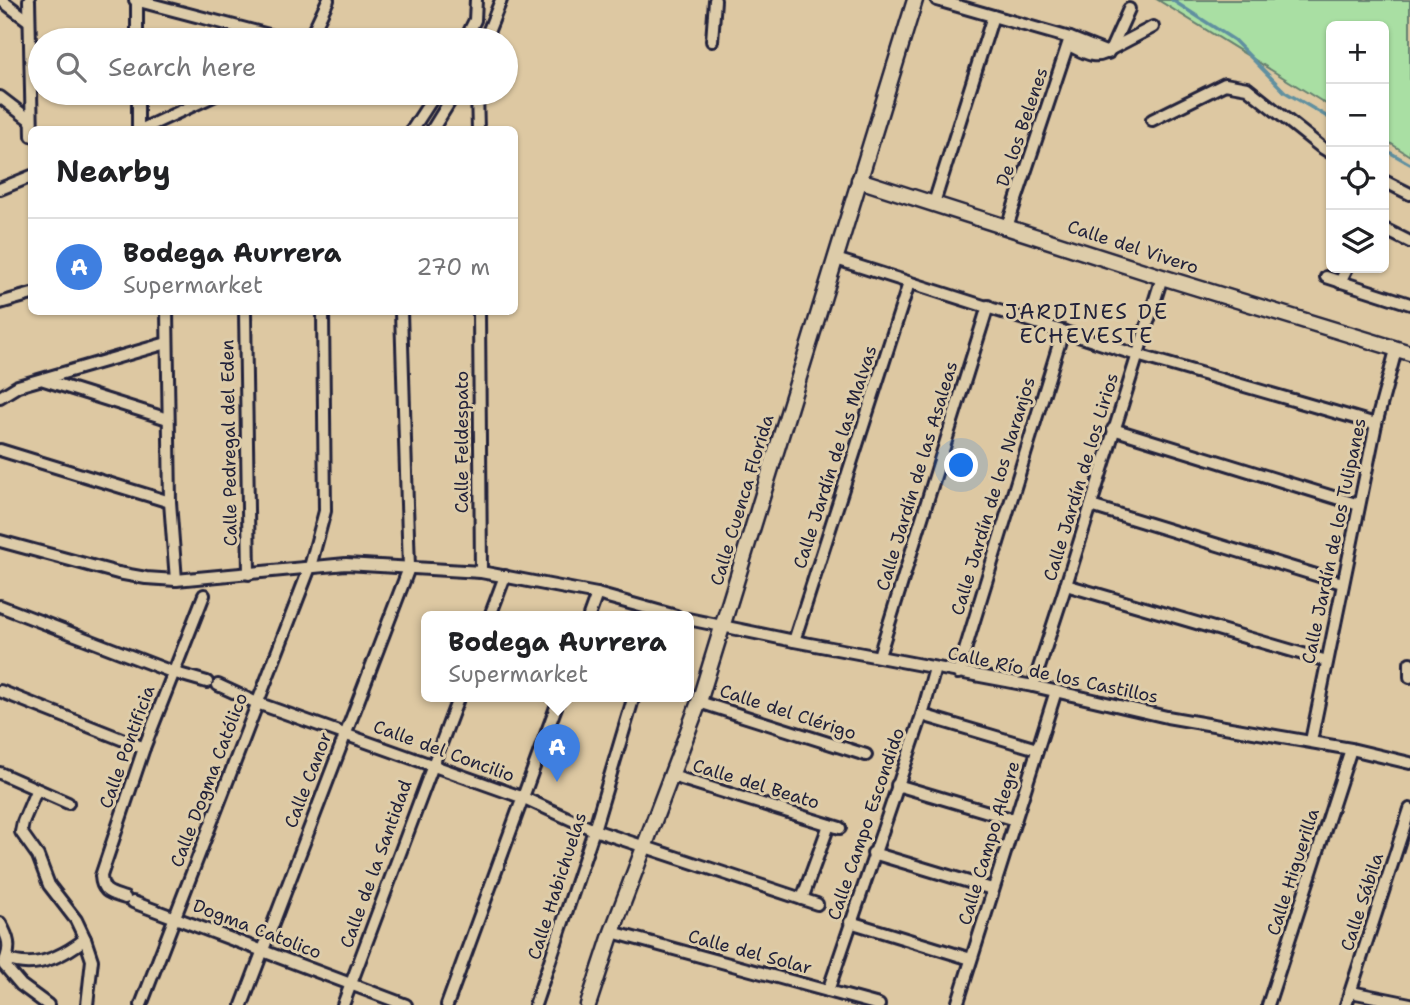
<!DOCTYPE html>
<meta charset="utf-8">
<style>
:root{--surface:#fff;--page:#f2f2f2;--text:#202124;--muted:#757577;--line:#e0e0e0;--accent:#c8321e}
body{margin:0;font-family:"Shantell Sans",sans-serif;background:var(--page);color:var(--text)}
.controls{position:absolute;right:21px;top:21px;display:grid;overflow:hidden;border-radius:10px;box-shadow:0 2px 5px #0004}
.controls button{width:63px;height:63px;display:grid;place-items:center;padding:0;border:0;border-bottom:2px solid var(--line);background:var(--surface);color:var(--text);font:35px sans-serif}
.you{position:absolute;left:962px;top:466px;width:24px;height:24px;margin:-18px;border:5px solid #fff;border-radius:50%;background:#1a73e8;box-shadow:0 0 0 10px #1a73e833}
.badge{display:grid;place-items:center;width:46px;height:46px;border-radius:50%;background:var(--accent);color:#fff;font-size:23px;font-weight:700}
.pin{position:absolute;translate:-50% -58px;filter:drop-shadow(0 2px 4px #0008)}
.pin::after{content:'';position:absolute;top:37px;width:24px;height:21px;background:inherit;clip-path:polygon(0 0,100% 0,50% 100%)}
.popup{position:absolute;left:421px;top:611px;width:273px;height:91px;box-sizing:border-box;display:grid;place-content:center;border-radius:10px;background:var(--surface);filter:drop-shadow(0 2px 5px #0005);font-size:23px;white-space:nowrap;color:var(--muted)}
.popup b{font-size:26px;color:var(--text)}
.popup::after{content:'';position:absolute;left:50%;top:100%;margin-left:-14px;border:14px solid transparent;border-top-color:var(--surface)}
.list{margin:0;padding:0;list-style:none}
h2{display:flex;justify-content:space-between;align-items:center;height:91px;margin:0;padding:0 28px;font-size:30px}
h2 small{font-size:23px;font-weight:400;color:var(--muted)}
.list li{display:grid;grid-template-columns:46px 1fr auto;gap:21px;align-items:center;box-sizing:border-box;height:98px;padding:0 28px;border-top:2px solid var(--line)}
.list b{display:block;font-size:26px;white-space:nowrap}
.list p{margin:0;font-size:23px;white-space:nowrap;color:var(--muted)}
.list em{font-size:23px;font-style:normal;color:var(--muted)}
.icon{flex:none;width:38px;height:38px;fill:none;stroke:currentColor;stroke-width:2;stroke-linecap:round;stroke-linejoin:round}
.map{position:relative;flex:none;width:1410px;height:1005px;overflow:hidden}
.search{position:absolute;background:var(--surface);box-shadow:0 2px 5px #0004;left:28px;top:28px;width:490px;height:77px;display:flex;align-items:center;gap:18px;box-sizing:border-box;padding:0 24px;border-radius:38px;color:var(--muted);font-size:26px}
.panel{position:absolute;background:var(--surface);box-shadow:0 2px 5px #0004;left:28px;top:126px;width:490px;height:189px;border-radius:10px}
.map>svg:first-child{display:block}
.green{fill:#a9dfa3;stroke:#66806f;stroke-width:2}
.lines{fill:none;stroke-linecap:round;stroke-linejoin:round}
.stream{stroke:#6090a0;stroke-width:3.5}
.street-casing{stroke:#22223b;stroke-width:16}
.secondary-casing{stroke:#22223b;stroke-width:19}
.street{stroke:#ddcca9;stroke-width:10}
.secondary{stroke:#ddcca9;stroke-width:14}
.labels{text-anchor:middle;dominant-baseline:central;stroke-width:6;stroke-linejoin:round;paint-order:stroke}
.street-label{font-size:18px;fill:#22223b;stroke:#ddcca9}
.quarter-label{font-size:21px;letter-spacing:2px;fill:#22223b;stroke:#ddcca9}
</style>
<div class="map">
<svg width="1410" height="1005" viewBox="0 0 1410 1005">
<rect width="100%" height="100%" fill="#ddc8a2"/>
<filter id="ink" filterUnits="userSpaceOnUse"><feTurbulence type="fractalNoise" baseFrequency=".0143" numOctaves="2"/><feDisplacementMap in="SourceGraphic" scale="14" xChannelSelector="R" yChannelSelector="G"/><feConvolveMatrix kernelMatrix="1 2 1 2 8 2 1 2 1" color-interpolation-filters="sRGB"/></filter>
<g filter="url(#ink)">
<polygon class="green" points="1158,0 1410,0 1410,156 1384,139 1384,26 1331,26 1331,107"/>
<g class="lines">
<g class="stream">
<polyline points="1172,0 1234,40 1285,92 1331,119"/>
<polyline points="1384,149 1410,164"/>
</g>
<g class="street-casing">
<g id="street">
<polyline points="1,0 29,21"/>
<polyline points="29,0 32,136"/>
<polyline points="135,0 288,40"/>
<polyline points="137,0 137,40"/>
<polyline points="937,0 1070,38 1108,53"/>
<polyline points="309,40 328,0"/>
<polyline points="465,40 475,20 476,0"/>
<polyline points="485,40 501,0"/>
<polyline points="712,41 715,0"/>
<path d="M1069 45C1083 52 1097 62 1111 49L1129 9"/>
<polyline points="1111,49 1153,27"/>
<polyline points="138,93 138,130"/>
<polyline points="477,93 478,130"/>
<polyline points="0,97 30,120"/>
<polyline points="1152,120 1225,84 1247,88 1321,147 1331,153"/>
<polyline points="140,130 220,93"/>
<polyline points="412,130 436,93"/>
<polyline points="432,130 455,93"/>
<polyline points="1384,181 1410,194"/>
<polyline points="0,189 32,176"/>
<polyline points="934,203 993,16"/>
<polyline points="1007,227 1070,38"/>
<polyline points="1384,229 1410,242"/>
<polyline points="836,259 1137,355 1376,424"/>
<polyline points="1326,277 1410,304"/>
<polyline points="1340,282 1347,268"/>
<polyline points="0,303 32,294"/>
<polyline points="167,312 170,502 176,580"/>
<polyline points="245,312 249,574"/>
<polyline points="479,312 481,572"/>
<polyline points="44,380 168,419"/>
<polyline points="0,397 18,386 167,343"/>
<polyline points="1113,429 1359,505"/>
<polyline points="0,450 170,502"/>
<polyline points="1091,506 1342,583"/>
<polyline points="0,541 118,573 146,578 176,580 346,564 481,572 597,594 676,616"/>
<polyline points="1066,585 1327,661"/>
<polyline points="0,606 172,672 207,682"/>
<polyline points="490,616 505,576"/>
<polyline points="589,616 597,594"/>
<polyline points="688,619 794,641 1033,686 1167,717 1351,749 1410,763"/>
<polyline points="794,641 909,283"/>
<polyline points="879,656 988,306"/>
<polyline points="1410,663 1410,677"/>
<polyline points="958,673 1063,331"/>
<polyline points="218,685 257,703 524,798 594,830 817,904"/>
<polyline points="1033,686 1066,585 1162,277"/>
<polyline points="0,691 144,748"/>
<polyline points="699,702 866,755"/>
<polyline points="922,715 1037,749"/>
<polyline points="1311,741 1376,424 1396,350"/>
<polyline points="0,773 68,803"/>
<polyline points="672,776 840,828"/>
<polyline points="897,785 1015,820"/>
<polyline points="36,791 23,822 21,832 38,856 49,885 76,920 85,939 92,960 87,1005"/>
<polyline points="873,853 992,889"/>
<path d="M125 898C111 893 102 893 101 876L144 748 204 595"/>
<polyline points="802,899 829,825"/>
<polyline points="133,902 406,1005"/>
<polyline points="850,922 971,959"/>
<path d="M0 923C8 937 12 947 4 963"/>
<polyline points="612,932 879,1005"/>
<path d="M7 959C35 971 63 956 85 939"/>
<polyline points="4,965 21,985 48,1005"/>
<polyline points="828,991 922,715 935,668"/>
<polyline points="1351,992 1410,1004"/>
<polyline points="141,1005 310,567 325,511 323,312"/>
<polyline points="242,1005 409,568 401,312"/>
<polyline points="343,1005 459,696"/>
<polyline points="447,1005 560,696"/>
<polyline points="535,1005 594,830 634,696"/>
<polyline points="957,1005 1056,691"/>
<polyline points="1268,1005 1351,749"/>
<polyline points="1346,1005 1410,809"/>
</g>
</g>
<g class="secondary-casing">
<g id="secondary">
<polyline points="859,180 1162,277 1410,353"/>
<polyline points="588,1005 612,932 699,702 915,0"/>
</g>
</g>
<use href="#street" class="street"/>
<use href="#secondary" class="secondary"/>
</g>
</g>
<g class="labels">
<g class="street-label">
<text transform="translate(1022 127) rotate(-71)">De los Belenes</text>
<text transform="translate(1133 247) rotate(18)">Calle del Vivero</text>
<text transform="translate(462 442) rotate(-90)">Calle Feldespato</text>
<text transform="translate(229 443) rotate(-91)">Calle Pedregal del Eden</text>
<text transform="translate(835 457) rotate(-72)">Calle Jardín de las Malvas</text>
<text transform="translate(917 476) rotate(-73)">Calle Jardín de las Asaleas</text>
<text transform="translate(1081 477) rotate(-73)">Calle Jardín de los Lirios</text>
<text transform="translate(993 496) rotate(-73)">Calle Jardín de los Naranjos</text>
<text transform="translate(742 500) rotate(-73)">Calle Cuenca Florida</text>
<text transform="translate(1334 541) rotate(-78)">Calle Jardín de los Tulipanes</text>
<text transform="translate(1053 675) rotate(12)">Calle Río de los Castillos</text>
<text transform="translate(788 712) rotate(18)">Calle del Clérigo</text>
<text transform="translate(127 747) rotate(-70)">Calle Pontificia</text>
<text transform="translate(444 751) rotate(20)">Calle del Concilio</text>
<text transform="translate(209 780) rotate(-69)">Calle Dogma Católico</text>
<text transform="translate(308 780) rotate(-69)">Calle Canor</text>
<text transform="translate(756 784) rotate(17)">Calle del Beato</text>
<text transform="translate(866 824) rotate(-71)">Calle Campo Escondido</text>
<text transform="translate(989 843) rotate(-73)">Calle Campo Alegre</text>
<text transform="translate(376 864) rotate(-70)">Calle de la Santidad</text>
<text transform="translate(1293 872) rotate(-72)">Calle Higuerilla</text>
<text transform="translate(557 886) rotate(-72)">Calle Habichuelas</text>
<text transform="translate(1362 902) rotate(-72)">Calle Sábila</text>
<text transform="translate(257 929) rotate(21)">Dogma Catolico</text>
<text transform="translate(750 952) rotate(15)">Calle del Solar</text>
</g>
<g class="quarter-label">
<text x="1087" y="312">JARDINES DE<tspan x="1087" dy="24">ECHEVESTE</tspan></text>
</g>
</g>
</svg>
<div class="controls">
<button>+</button>
<button>−</button>
<button><svg class="icon" aria-label="locate" viewBox="0 0 24 24"><circle cx="12" cy="12" r="6"/><path d="M12 2v4M12 18v4M2 12h4M18 12h4"/></svg></button>
<button><svg class="icon" aria-label="layers" viewBox="0 0 24 24"><path d="M12 4l9 5-9 5-9-5zM3 14l9 5 9-5"/></svg></button>
</div>
<div class="you"></div>
<div class="pin badge" style="left:557px;top:782px;background:#3f7fe0">A</div>
<div class="popup"><b>Bodega Aurrera</b>Supermarket</div>
<div class="search"><svg class="icon" aria-label="search" viewBox="0 0 24 24"><circle cx="10" cy="10" r="6"/><path d="M15 15l6 6"/></svg>Search here</div>
<section class="panel">
<h2>Nearby<small></small></h2>
<ul class="list">
<li><span class="badge" style="background:#3f7fe0">A</span><div><b>Bodega Aurrera</b><p>Supermarket</p></div><em>270 m</em></li>
</ul>
</section>
</div>
